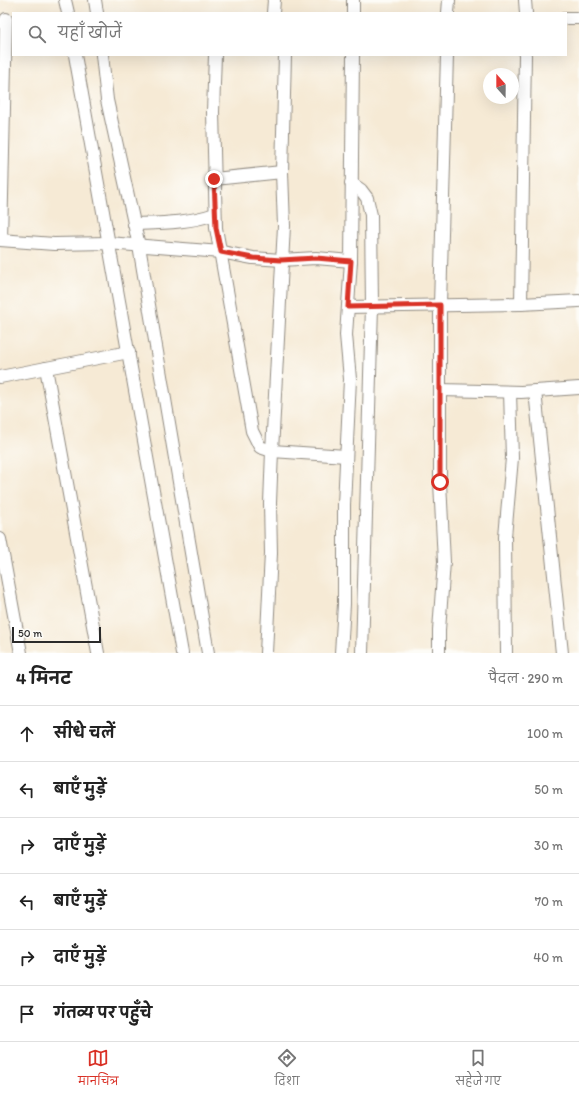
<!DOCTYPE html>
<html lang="hi">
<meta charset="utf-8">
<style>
:root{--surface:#fff;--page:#f6f6f6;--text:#222;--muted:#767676;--line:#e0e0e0;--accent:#d93025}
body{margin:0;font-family:Itim,"Playpen Sans Deva",sans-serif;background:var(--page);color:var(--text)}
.compass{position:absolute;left:483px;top:68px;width:36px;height:36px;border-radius:50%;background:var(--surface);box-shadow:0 4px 16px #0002;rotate:339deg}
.scale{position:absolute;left:12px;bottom:10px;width:89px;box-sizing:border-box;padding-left:4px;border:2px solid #2b2b2b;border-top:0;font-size:11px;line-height:14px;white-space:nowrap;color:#2b2b2b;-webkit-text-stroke:3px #fdfcf7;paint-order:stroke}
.stop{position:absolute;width:12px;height:12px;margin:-9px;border:3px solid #d93025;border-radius:50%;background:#fff}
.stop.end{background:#d93025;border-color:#fff;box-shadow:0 1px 4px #0008}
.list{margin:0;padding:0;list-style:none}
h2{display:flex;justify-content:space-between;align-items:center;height:52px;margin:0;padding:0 16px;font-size:17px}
h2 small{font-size:13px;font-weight:400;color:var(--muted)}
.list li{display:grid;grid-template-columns:26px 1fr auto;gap:12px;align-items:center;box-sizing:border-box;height:56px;padding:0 16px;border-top:1px solid var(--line)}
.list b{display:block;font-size:15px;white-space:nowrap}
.list em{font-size:13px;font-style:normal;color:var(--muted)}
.icon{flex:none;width:22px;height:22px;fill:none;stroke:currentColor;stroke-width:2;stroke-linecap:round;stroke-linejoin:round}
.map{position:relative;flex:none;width:579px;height:653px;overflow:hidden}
.search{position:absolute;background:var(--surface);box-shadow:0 4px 16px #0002;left:12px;right:12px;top:12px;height:44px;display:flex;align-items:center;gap:10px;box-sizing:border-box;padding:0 14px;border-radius:0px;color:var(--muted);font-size:15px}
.sheet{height:388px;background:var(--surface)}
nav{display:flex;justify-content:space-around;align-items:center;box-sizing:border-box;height:56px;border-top:1px solid var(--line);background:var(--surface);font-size:11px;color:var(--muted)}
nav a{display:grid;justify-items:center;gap:2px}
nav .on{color:var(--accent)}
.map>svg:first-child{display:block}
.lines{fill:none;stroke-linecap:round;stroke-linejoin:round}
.minor-casing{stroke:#908a80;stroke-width:14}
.minor{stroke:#fff;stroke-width:12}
.route{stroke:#d93025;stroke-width:5}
</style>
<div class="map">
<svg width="579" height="653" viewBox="0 0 579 653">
<rect width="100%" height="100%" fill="#fdfcf7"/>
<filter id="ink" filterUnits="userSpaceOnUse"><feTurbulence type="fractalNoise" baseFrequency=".025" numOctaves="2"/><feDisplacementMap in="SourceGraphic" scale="8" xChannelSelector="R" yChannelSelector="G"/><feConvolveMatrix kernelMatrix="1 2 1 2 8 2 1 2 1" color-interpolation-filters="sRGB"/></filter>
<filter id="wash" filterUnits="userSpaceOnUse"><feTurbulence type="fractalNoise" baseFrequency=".012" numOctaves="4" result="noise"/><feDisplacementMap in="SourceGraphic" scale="16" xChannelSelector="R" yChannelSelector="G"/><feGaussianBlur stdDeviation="0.9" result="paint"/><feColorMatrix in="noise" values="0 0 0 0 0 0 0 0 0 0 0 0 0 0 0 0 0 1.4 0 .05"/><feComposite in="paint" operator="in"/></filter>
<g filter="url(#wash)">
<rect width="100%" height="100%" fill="#f6ead5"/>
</g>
<g filter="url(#ink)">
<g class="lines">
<g class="minor-casing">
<g id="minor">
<polyline points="65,0 68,13"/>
<polyline points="95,0 97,13"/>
<polyline points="525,0 526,13"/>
<polyline points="273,13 274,0"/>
<polyline points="353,13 353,0"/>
<polyline points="448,13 449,0"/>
<polyline points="566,18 579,18"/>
<polyline points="75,55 182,653"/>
<polyline points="102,55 107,100 139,246 208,653"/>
<polyline points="215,55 213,112 216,228 252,431 260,447 272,451 270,503 271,553 266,653"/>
<polyline points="285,55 282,172 284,226 272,451 346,456"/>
<polyline points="214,179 282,172"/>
<polyline points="351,183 361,190 367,198 371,215 372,306 362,653"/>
<path d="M134 224C162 223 189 223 215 214"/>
<polyline points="0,240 54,244 108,243 221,252 253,258 281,260 316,258 351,261"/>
<polyline points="1,240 6,19"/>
<polyline points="521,304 525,55"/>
<polyline points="348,307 521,304 579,301"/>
<polyline points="46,368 98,653"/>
<polyline points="0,377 129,352"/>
<polyline points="440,390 521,392 579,388"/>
<polyline points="535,391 562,653"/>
<polyline points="0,539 21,653"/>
<polyline points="341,653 344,604 344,505 350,379 346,335 351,261 353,55"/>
<polyline points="439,653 439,630 444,562 440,482 440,305 447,55"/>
<polyline points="506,653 505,537 512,458 510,392"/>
</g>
</g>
<use href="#minor" class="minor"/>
</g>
</g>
<g class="lines" filter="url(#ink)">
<polyline class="route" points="214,179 216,228 221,252 253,258 281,260 316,258 351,261 348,307 440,305 440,482"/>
</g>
</svg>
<svg class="compass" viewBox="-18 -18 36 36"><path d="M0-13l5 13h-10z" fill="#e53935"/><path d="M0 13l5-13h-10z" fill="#767676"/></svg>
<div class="scale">50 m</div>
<div class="stop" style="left:440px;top:482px"></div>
<div class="stop end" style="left:214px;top:179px"></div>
<div class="search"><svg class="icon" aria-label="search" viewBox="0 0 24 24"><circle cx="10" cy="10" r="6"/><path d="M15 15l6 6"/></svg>यहाँ खोजें</div>
</div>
<section class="sheet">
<h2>4 मिनट<small>पैदल · 290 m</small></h2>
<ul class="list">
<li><svg class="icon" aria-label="ahead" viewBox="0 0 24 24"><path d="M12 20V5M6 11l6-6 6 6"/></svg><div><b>सीधे चलें</b></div><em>100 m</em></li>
<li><svg class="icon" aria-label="left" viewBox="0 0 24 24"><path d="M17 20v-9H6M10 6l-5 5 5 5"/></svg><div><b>बाएँ मुड़ें</b></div><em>50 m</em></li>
<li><svg class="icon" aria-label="right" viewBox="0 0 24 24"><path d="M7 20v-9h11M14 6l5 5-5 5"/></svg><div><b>दाएँ मुड़ें</b></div><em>30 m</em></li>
<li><svg class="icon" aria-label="left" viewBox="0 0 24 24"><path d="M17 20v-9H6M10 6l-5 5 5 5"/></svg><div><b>बाएँ मुड़ें</b></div><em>70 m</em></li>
<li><svg class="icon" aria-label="right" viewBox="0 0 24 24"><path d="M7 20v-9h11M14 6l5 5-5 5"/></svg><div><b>दाएँ मुड़ें</b></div><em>40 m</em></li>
<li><svg class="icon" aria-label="arrive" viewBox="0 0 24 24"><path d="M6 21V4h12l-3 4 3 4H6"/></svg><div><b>गंतव्य पर पहुँचे</b></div></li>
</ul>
</section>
<nav>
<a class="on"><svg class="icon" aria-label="map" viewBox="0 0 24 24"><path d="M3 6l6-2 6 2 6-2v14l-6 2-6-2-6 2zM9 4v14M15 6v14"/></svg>मानचित्र</a>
<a><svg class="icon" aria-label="directions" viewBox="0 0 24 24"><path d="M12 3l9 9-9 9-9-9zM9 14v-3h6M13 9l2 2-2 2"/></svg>दिशा</a>
<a><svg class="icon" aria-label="saved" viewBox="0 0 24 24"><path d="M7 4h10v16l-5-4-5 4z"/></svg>सहेजे गए</a>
</nav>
